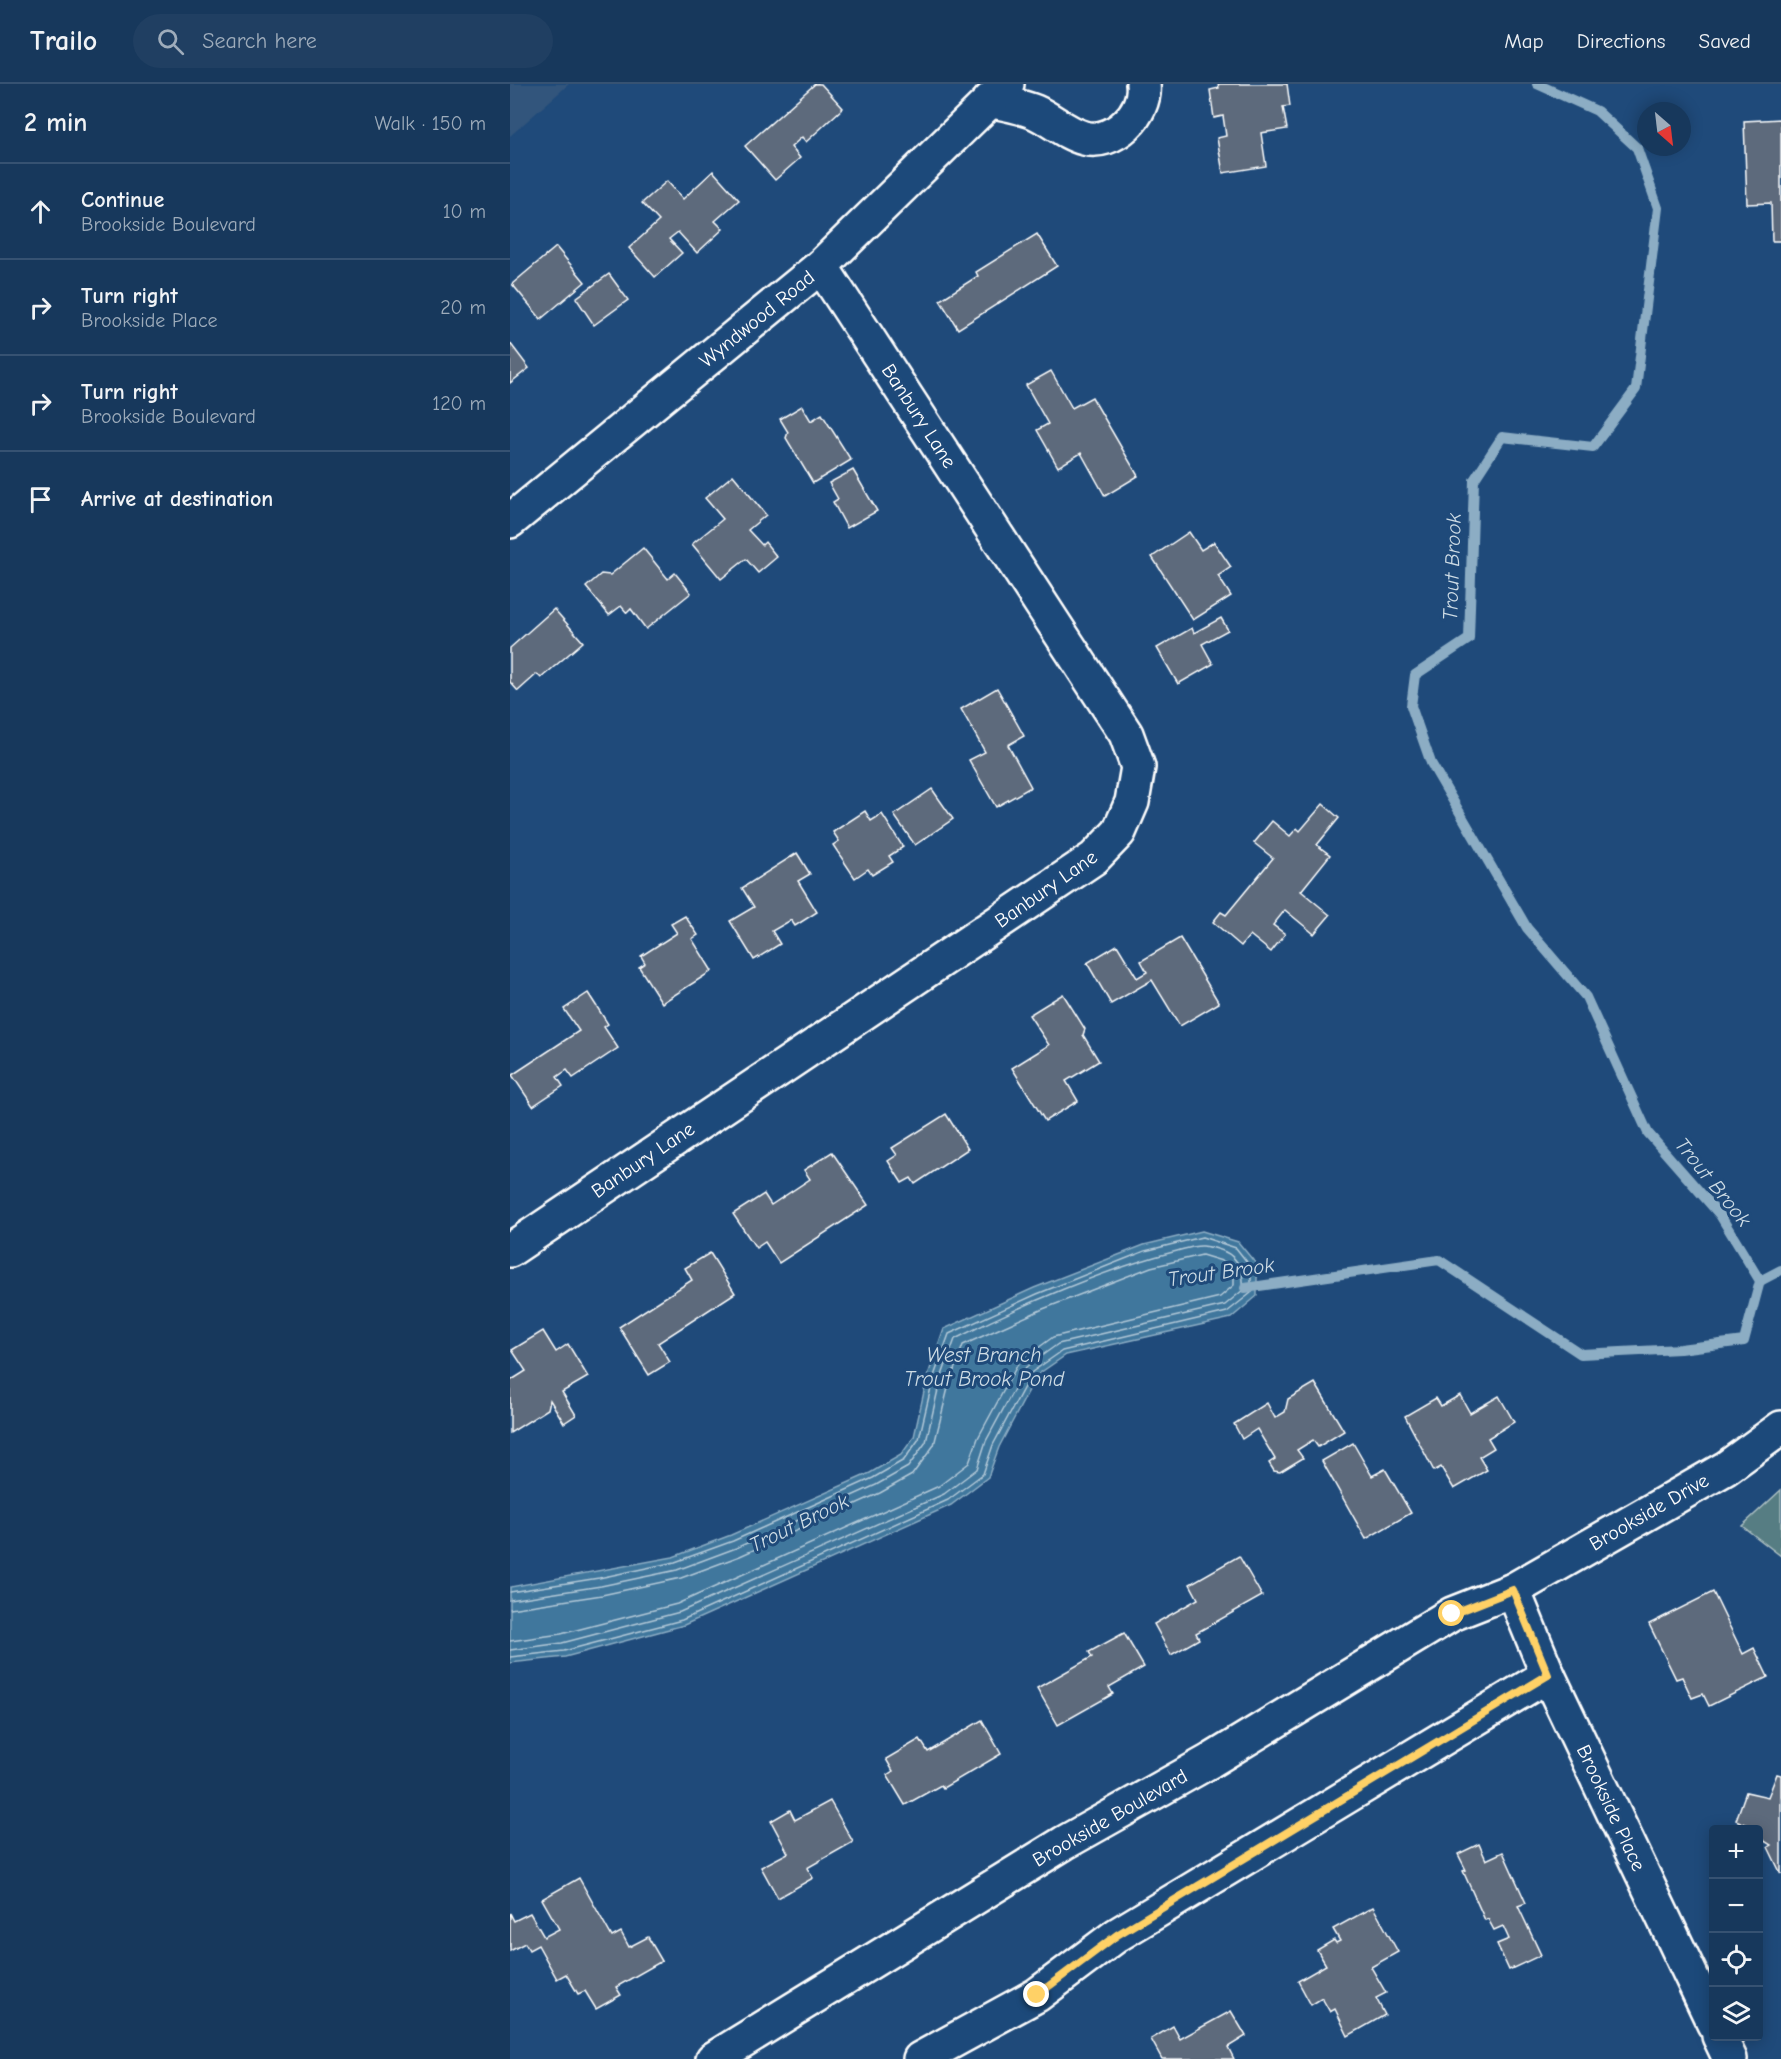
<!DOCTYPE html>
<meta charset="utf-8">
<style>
:root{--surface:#17385c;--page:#203f62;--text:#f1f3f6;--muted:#9eacbb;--line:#365272}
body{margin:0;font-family:"Comic Neue",sans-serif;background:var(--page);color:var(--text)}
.controls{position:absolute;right:18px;bottom:18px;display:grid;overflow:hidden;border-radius:6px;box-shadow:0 3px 15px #0003}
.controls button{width:54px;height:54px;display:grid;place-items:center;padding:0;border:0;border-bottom:2px solid var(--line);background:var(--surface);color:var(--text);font:30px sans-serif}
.compass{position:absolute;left:1127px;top:18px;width:54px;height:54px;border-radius:50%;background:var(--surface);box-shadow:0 3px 15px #0003;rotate:152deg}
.stop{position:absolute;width:18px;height:18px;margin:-14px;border:4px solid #ffd166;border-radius:50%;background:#fff}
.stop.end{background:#ffd166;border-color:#fff;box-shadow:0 2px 6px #0008}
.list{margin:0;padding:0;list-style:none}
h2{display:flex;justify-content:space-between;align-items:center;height:78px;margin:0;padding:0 24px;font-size:26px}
h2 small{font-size:20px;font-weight:400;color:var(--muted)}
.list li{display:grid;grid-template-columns:39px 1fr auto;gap:18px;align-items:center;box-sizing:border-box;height:96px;padding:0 24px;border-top:2px solid var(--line)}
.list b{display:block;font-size:22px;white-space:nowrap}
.list p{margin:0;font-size:20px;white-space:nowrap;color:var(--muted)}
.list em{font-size:20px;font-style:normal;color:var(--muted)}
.icon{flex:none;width:33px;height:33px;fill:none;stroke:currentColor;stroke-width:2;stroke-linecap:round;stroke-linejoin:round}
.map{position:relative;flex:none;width:1271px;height:1975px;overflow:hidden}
header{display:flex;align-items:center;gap:36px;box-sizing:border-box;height:84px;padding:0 30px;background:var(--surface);border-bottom:2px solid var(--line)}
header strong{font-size:28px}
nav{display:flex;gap:33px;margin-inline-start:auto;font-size:21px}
.search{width:420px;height:54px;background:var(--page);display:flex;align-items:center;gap:15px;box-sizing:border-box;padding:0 21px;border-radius:33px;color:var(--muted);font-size:22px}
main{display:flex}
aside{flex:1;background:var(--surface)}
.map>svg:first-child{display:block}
.built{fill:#32547b}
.green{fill:#577d83;stroke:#abbec1;stroke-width:1.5}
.water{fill:#40779d;stroke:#8cadc4;stroke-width:1.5}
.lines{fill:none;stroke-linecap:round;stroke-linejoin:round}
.shore{stroke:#b3c9d8;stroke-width:1.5}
.stream{stroke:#8cadc4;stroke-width:10}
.building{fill:#5d6b7c;stroke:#fff;stroke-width:1.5}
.minor-casing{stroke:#fff;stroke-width:38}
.minor{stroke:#1f4a7a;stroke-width:33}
.route{stroke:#ffd166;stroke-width:8}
.labels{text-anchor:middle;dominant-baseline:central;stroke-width:6;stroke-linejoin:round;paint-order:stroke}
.street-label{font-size:20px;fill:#fff;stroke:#1f4a7a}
.water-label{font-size:21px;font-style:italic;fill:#cfdde6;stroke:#1f4a7a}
</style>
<header>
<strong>Trailo</strong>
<div class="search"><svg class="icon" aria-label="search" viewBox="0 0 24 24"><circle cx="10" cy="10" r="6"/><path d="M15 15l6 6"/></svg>Search here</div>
<nav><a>Map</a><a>Directions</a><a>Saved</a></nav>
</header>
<main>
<aside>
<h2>2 min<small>Walk · 150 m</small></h2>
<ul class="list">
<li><svg class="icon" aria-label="ahead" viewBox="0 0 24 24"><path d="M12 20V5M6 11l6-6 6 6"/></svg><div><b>Continue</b><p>Brookside Boulevard</p></div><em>10 m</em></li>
<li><svg class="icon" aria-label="right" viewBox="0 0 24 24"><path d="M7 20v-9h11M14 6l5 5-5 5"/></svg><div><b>Turn right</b><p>Brookside Place</p></div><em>20 m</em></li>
<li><svg class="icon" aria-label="right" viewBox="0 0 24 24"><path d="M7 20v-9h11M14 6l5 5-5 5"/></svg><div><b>Turn right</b><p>Brookside Boulevard</p></div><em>120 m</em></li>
<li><svg class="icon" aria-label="arrive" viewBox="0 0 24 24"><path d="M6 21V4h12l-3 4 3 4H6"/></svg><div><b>Arrive at destination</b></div></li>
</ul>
</aside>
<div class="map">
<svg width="1271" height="1975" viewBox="0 0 1271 1975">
<rect width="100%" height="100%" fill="#1f4a7a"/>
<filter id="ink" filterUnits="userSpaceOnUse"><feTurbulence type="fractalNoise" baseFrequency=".0167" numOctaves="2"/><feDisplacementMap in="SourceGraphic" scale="12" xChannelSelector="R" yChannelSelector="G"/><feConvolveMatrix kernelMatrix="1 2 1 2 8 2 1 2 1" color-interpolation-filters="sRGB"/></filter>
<g filter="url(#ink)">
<polygon class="built" points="0,0 59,0 0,52"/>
<polygon class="green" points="1271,1406 1271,1472 1232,1442"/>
<polygon class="water" points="692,1147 728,1158 747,1181 747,1212 721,1234 556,1271 527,1291 489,1363 478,1393 441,1421 174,1541 55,1573 0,1579 0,1503 163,1473 221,1451 360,1389 391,1371 404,1353 417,1294 434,1245 524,1204 634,1161"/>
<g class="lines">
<g class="shore">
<polyline points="0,1508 89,1494 165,1478 223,1457 363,1394 394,1376 409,1355 423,1295 439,1250 527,1210 635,1167 692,1153 726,1164 741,1183 741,1209 717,1228 552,1267 522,1288 483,1361 473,1390 438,1416 172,1536 54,1567 0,1573"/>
<path d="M0 1516 91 1502 167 1486 226 1464 366 1401 398 1383 416 1358 430 1297 445 1255C509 1222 597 1184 667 1167 675 1165 685 1161 693 1162 721 1165 735 1178 733 1206L715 1221 548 1260 516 1283 476 1357 467 1385 434 1410 170 1528 52 1559 0 1566"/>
<polyline points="0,1525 92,1511 171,1494 230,1472 370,1409 402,1391 424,1361 439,1300 453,1261 533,1225 641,1183 692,1171 715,1178 724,1189 724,1201 710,1213 543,1253 509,1278 468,1354 459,1379 429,1402 167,1520 51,1550 0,1557"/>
</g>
<g class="stream">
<polyline points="1250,1197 1271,1186"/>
<polyline points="735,1204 929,1176 1071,1270 1170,1265 1234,1257 1250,1197 1210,1131 1138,1049 1076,913 1017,844 921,679 901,622 905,591 959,555 964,396 992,353 1083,363 1126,305 1148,124 1127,64 1087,27 1027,0"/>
</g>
</g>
<g class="building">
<polygon points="305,0 311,0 333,24 296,58 292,53 281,63 290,74 265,96 235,62"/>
<polygon points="708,0 777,0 780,22 773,23 777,45 751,49 756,82 713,89 707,54 716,52 713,32 704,34 700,6 709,4"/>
<polygon points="1271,35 1271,157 1262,157 1261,119 1237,120 1234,37"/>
<polygon points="203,87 229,116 205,137 213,145 187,169 168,148 159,155 172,169 145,193 119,164 149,137 132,119 157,97 173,115"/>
<polygon points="527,150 547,182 448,245 430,216 468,192 466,188"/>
<polygon points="46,163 75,198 31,235 2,200"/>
<polygon points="99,190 118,216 84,241 66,214"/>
<polygon points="0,259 19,284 0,299"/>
<polygon points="541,287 562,324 582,313 628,392 595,412 571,369 548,383 527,346 538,340 516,301"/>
<polygon points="292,322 301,337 312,330 341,376 303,399 276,354 278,348 270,335"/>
<polygon points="343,386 367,427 337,444 323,418 328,415 319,399"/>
<polygon points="223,391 256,431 238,446 252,461 255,458 267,473 248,489 236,475 211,495 182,460 213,435 195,414"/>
<polygon points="679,448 691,466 704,458 721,483 708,492 721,512 683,536 642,473"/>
<polygon points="133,464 158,495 165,489 181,509 136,545 121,525 117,529 111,522 99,531 76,503 91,490 100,491"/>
<polygon points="44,525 73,558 31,594 27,590 8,607 0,598 0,564"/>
<polygon points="711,534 718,546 692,560 703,580 668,600 647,564 682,544 684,549"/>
<polygon points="487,604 514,652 498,661 521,703 486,723 459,676 475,668 451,625"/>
<polygon points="422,705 443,735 405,761 384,731"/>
<polygon points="813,720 829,734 807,761 820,771 791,807 820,831 804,850 775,826 763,841 775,850 761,868 740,851 731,862 703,838 711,828 716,831 763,774 744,759 762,737 780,752 787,744 790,747"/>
<polygon points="355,727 361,737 372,730 393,763 379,772 383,778 362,791 358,785 345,794 323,761 329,757 323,748"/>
<polygon points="287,769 300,790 288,797 307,828 285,842 281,836 262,847 270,860 244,876 220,837 244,823 232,804"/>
<polygon points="175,832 188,851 182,855 202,887 152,919 129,883 135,879 131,872 167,849 161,840"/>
<polygon points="670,854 709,919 670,942 642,896 601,920 577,879 607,861 627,894 637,888 631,877"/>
<polygon points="78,909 98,940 94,943 108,964 63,994 57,986 47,993 53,1002 23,1022 2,991 69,947 54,925"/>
<polygon points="553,910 575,945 573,951 589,977 556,997 568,1017 535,1037 502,984 539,961 519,931"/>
<polygon points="436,1030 458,1065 405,1100 401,1094 392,1099 378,1077 387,1071 382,1064"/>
<polygon points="322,1068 358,1121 269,1179 255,1158 246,1164 223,1130 254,1110 261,1121 300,1095 294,1086"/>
<polygon points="200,1169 225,1209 148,1259 160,1278 139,1291 109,1243 182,1196 175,1184"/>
<polygon points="33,1247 46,1268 58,1260 78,1293 52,1308 66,1331 54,1339 40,1316 38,1325 0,1349 0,1297 16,1287 2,1266"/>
<polygon points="805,1299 834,1347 808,1363 803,1356 787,1366 793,1374 770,1388 764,1387 759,1379 765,1375 747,1345 732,1355 724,1340 757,1319 765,1334 775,1328 778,1315"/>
<polygon points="950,1311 960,1329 989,1312 1004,1338 978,1354 984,1364 969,1373 977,1386 944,1405 931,1383 924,1387 895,1332 926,1314 931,1322"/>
<polygon points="843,1359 862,1392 875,1385 901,1429 856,1455 812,1377"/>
<polygon points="729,1472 752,1512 686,1549 689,1555 661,1571 644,1540 688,1515 680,1500"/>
<polygon points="1203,1508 1233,1570 1244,1564 1258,1593 1199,1622 1193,1610 1182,1614 1172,1593 1166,1595 1139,1540"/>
<polygon points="614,1549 634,1583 599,1603 603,1610 548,1641 527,1604 582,1573 579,1568"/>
<polygon points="472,1636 491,1670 433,1704 431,1701 395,1721 377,1691 383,1687 376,1675 410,1655 418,1668"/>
<polygon points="1267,1690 1271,1691 1271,1790 1258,1763 1261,1761 1248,1753 1248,1746 1226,1736 1236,1708 1258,1713"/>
<polygon points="320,1717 343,1758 297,1784 303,1794 268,1814 251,1783 278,1769 261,1737 280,1726 285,1736"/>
<polygon points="969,1760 976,1776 993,1768 1016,1819 1008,1822 1031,1871 999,1886 987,1860 999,1855 993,1842 984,1846 978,1835 975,1836 953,1787 956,1786 948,1770"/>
<polygon points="69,1794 102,1853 111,1848 119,1863 138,1853 152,1877 106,1903 111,1911 86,1925 75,1907 68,1910 56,1890 47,1895 28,1861 19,1866 15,1859 0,1867 0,1829 4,1837 20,1829 34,1853 49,1845 32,1815"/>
<polygon points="863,1823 888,1868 861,1883 876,1909 866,1914 875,1931 838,1952 825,1925 820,1928 812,1914 801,1921 788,1897 816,1881 807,1866 824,1856 826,1859 830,1857 823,1845"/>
<polygon points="721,1927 736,1952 718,1963 724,1975 652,1975 641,1955 663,1942 670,1955"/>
</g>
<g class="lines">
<g class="minor-casing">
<g id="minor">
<path d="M480 16C495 20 511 22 525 28 541 35 557 50 574 54 603 62 637 29 633 0"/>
<polyline points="0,437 311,182 497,0"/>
<polyline points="0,1166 584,774 609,748 622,718 628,683 616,650 311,182"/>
<polyline points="1003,1506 1038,1591 1204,1940"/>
<polyline points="1209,1952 1220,1975"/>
<polyline points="203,1975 554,1759 700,1677 942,1530 1003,1506 1216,1384 1271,1344"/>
<polyline points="410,1975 527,1911 607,1851 1038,1591"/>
</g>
</g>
<use href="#minor" class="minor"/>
</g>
</g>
<g class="lines" filter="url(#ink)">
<polyline class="route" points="527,1911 607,1851 1038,1591 1003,1506 942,1530"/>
</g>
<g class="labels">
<g class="street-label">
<text transform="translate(247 235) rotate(-39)">Wyndwood Road</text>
<text transform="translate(409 332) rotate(57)">Banbury Lane</text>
<text transform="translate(536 805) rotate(-35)">Banbury Lane</text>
<text transform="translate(133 1076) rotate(-34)">Banbury Lane</text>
<text transform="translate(1139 1428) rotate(-30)">Brookside Drive</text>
<text transform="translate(1101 1724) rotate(65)">Brookside Place</text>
<text transform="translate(600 1734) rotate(-30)">Brookside Boulevard</text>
</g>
<g class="water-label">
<text transform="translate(942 483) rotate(-88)">Trout Brook</text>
<text transform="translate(1203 1098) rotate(51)">Trout Brook</text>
<text transform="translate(711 1188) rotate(-8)">Trout Brook</text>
<text x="474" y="1271">West Branch<tspan x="474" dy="24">Trout Brook Pond</tspan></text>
<text transform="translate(289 1439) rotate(-26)">Trout Brook</text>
</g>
</g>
</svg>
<div class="controls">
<button>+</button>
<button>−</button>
<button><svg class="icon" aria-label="locate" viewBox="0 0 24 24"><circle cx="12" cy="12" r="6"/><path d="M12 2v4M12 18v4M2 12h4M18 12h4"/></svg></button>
<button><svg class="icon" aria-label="layers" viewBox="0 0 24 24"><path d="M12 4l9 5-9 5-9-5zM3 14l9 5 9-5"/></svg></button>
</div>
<svg class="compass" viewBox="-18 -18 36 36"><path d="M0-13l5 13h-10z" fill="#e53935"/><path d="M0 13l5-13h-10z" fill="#9eacbb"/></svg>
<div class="stop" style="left:942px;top:1530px"></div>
<div class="stop end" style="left:527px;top:1911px"></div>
</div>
</main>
